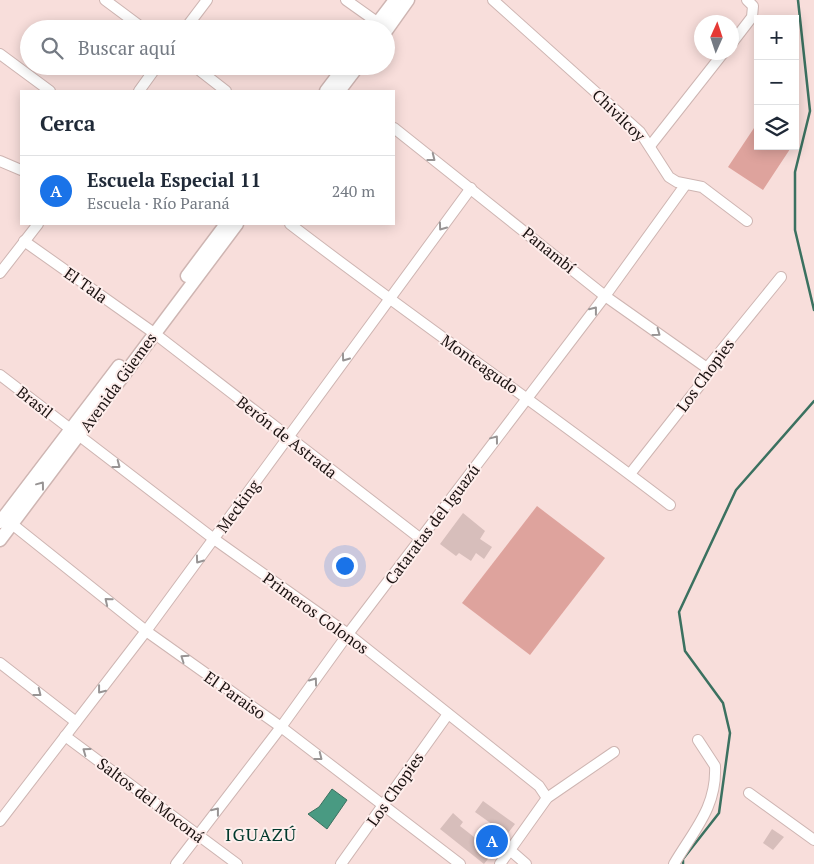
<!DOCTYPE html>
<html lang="es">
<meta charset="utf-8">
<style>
:root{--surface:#fff;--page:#f2f2f3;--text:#1f2937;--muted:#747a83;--line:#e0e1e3;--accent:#1a73e8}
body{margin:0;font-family:"PT Serif",serif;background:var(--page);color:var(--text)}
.controls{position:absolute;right:15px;top:15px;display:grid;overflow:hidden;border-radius:0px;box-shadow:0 2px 12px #0003}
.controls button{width:45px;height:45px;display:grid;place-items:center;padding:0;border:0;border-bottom:1px solid var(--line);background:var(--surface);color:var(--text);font:25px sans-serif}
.compass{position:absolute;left:694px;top:15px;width:45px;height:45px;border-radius:50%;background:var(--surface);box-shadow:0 2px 12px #0003;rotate:3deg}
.you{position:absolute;left:344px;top:565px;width:18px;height:18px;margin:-12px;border:4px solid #fff;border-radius:50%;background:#1a73e8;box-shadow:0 0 0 8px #1a73e833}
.badge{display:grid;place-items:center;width:32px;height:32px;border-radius:50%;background:var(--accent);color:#fff;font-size:16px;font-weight:700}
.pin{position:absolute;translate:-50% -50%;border:2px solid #fff;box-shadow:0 1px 5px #0006}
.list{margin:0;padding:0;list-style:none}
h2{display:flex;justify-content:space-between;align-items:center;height:65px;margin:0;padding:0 20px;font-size:21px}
h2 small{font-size:16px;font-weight:400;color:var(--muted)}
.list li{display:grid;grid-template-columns:32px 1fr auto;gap:15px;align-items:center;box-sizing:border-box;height:70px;padding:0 20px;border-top:1px solid var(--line)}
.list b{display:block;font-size:19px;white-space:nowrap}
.list p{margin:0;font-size:16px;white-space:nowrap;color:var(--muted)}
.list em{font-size:16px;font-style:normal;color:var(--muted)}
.icon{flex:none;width:28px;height:28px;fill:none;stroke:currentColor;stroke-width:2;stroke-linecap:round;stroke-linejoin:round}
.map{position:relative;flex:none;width:814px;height:864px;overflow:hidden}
.search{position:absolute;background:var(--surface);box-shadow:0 2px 12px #0003;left:20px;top:20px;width:375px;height:55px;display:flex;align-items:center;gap:12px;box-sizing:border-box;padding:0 18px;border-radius:28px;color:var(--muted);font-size:19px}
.panel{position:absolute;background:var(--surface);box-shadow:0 2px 12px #0003;left:20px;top:90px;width:375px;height:135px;border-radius:0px}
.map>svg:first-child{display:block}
.green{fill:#dea39d}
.water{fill:#499a82;stroke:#3b7160}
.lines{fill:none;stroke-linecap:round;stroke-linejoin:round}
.stream{stroke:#3b7160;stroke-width:2.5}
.building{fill:#d7bebb}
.minor-casing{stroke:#ceb5b2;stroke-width:12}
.major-casing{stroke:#ceb5b2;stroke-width:15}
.minor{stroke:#fff;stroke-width:10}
.major{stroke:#fff;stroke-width:12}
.oneway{stroke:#989494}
.labels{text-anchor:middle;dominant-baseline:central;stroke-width:4;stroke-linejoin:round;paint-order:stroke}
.street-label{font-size:16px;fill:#1b1211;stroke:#feeeec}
.neighbourhood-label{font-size:18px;letter-spacing:1px;fill:#00392c;stroke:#feeeec}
</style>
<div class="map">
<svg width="814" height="864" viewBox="0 0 814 864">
<rect width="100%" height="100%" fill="#f8dedb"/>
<g class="green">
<polygon points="758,122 758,146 792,146 763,190 728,167"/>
<polygon points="537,506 605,558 530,655 462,603"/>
</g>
<polygon class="water" points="332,789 347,800 327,829 308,814 319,807"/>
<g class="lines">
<g class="stream">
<polyline points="798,0 810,111 795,172 795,230 814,310"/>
<polyline points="683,864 683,859 719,813 730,733 723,703 685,651 679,612 736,490 814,401"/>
</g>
</g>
<g class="building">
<polygon points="463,513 485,531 480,539 492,547 484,559 476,553 471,561 459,553 456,556 440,544"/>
<polygon points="483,801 515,824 484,864 440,829 453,813 463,822 460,826 483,844 496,827 475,812"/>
<polygon points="772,829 784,837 773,850 763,843"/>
</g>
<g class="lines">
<g class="minor-casing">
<g id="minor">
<polyline points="105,0 144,29"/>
<polyline points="346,0 384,27"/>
<polyline points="493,0 640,132 669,177 677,182 702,187 747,221"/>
<polyline points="185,29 207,0"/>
<polyline points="732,43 752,17 753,6 747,0"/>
<polyline points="0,54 50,91"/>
<polyline points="194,66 226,91"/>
<polyline points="139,91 157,66"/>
<polyline points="394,128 605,296 707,368"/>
<polyline points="650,146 724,52"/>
<polyline points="0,161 21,170"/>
<path d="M290 224C415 320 545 409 670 505"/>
<polyline points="24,241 154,333 421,539"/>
<polyline points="0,273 38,224"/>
<polyline points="0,375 214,539 348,634 539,786 547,798"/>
<polyline points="630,474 703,381 707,368 781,277"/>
<polyline points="7,520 146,631 281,727 460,864"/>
<polyline points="0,663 76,722"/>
<polyline points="65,736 237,864"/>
<polyline points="749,793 814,840"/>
<polyline points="0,821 146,631 471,188"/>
<polyline points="510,850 526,864"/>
<polyline points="176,864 281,727 348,634 605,296 686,184"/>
<polyline points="341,864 448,714"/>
<polyline points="500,864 547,798 614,752"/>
<path d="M674 864C694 830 717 807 715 766L698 740"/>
</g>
</g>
<g class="major-casing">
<g id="major">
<polyline points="373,29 395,0"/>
<polyline points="386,31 408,0"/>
<polyline points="326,91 345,66"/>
<polyline points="339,91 358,66"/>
<polyline points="187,276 226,224"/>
<polyline points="0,522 119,366"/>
<polyline points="0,540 237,224"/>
</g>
</g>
<use href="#minor" class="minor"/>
<use href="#major" class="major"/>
</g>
<defs><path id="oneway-chevron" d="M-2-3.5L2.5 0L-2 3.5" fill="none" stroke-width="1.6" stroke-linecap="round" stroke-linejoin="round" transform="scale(1.25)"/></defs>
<g class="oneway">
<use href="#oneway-chevron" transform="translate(432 158) rotate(38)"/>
<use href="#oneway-chevron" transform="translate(442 227) rotate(126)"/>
<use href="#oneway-chevron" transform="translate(594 310) rotate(-52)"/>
<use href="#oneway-chevron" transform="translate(657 333) rotate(36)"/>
<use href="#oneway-chevron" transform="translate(345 358) rotate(126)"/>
<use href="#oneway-chevron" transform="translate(495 439) rotate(-53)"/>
<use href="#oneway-chevron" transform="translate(117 465) rotate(37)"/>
<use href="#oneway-chevron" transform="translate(41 485) rotate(-53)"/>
<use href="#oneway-chevron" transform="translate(199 560) rotate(126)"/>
<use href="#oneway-chevron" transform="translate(108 601) rotate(-141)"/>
<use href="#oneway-chevron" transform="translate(184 658) rotate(-145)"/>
<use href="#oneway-chevron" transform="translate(314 681) rotate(-54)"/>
<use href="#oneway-chevron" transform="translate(101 690) rotate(128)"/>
<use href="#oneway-chevron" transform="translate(38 693) rotate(38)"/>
<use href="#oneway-chevron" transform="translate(86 751) rotate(-144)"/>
<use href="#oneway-chevron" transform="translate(319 757) rotate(38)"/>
<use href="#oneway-chevron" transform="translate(216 811) rotate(-52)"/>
</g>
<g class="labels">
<g class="street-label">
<text transform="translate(619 115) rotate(44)">Chivilcoy</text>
<text transform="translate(549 250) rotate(39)">Panambí</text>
<text transform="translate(86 285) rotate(35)">El Tala</text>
<text transform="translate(480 364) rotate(35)">Monteagudo</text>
<text transform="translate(705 375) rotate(-54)">Los Chopies</text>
<text transform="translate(118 382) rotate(-54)">Avenida Güemes</text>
<text transform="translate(35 402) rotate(38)">Brasil</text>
<text transform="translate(287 437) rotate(38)">Berón de Astrada</text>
<text transform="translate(238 506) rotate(-54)">Mecking</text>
<text transform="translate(432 524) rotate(-53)">Cataratas del Iguazú</text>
<text transform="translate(316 613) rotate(36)">Primeros Colonos</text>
<text transform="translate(235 695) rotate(35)">El Paraiso</text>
<text transform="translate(395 789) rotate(-55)">Los Chopies</text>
<text transform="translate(151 800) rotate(37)">Saltos del Moconá</text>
</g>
<g class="neighbourhood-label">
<text x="261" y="834">IGUAZÚ</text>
</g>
</g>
</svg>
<div class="controls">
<button>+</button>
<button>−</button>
<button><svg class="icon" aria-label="layers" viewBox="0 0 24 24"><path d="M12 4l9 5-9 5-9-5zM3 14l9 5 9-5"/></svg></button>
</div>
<svg class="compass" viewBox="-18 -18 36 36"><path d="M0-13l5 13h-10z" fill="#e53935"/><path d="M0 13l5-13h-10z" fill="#747a83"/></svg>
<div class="you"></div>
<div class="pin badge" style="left:492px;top:841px">A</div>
<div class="search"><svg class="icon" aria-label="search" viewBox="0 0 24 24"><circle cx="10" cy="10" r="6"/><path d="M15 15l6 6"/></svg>Buscar aquí</div>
<section class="panel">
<h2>Cerca<small></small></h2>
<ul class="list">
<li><span class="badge">A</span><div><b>Escuela Especial 11</b><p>Escuela · Río Paraná</p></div><em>240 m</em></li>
</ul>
</section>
</div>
